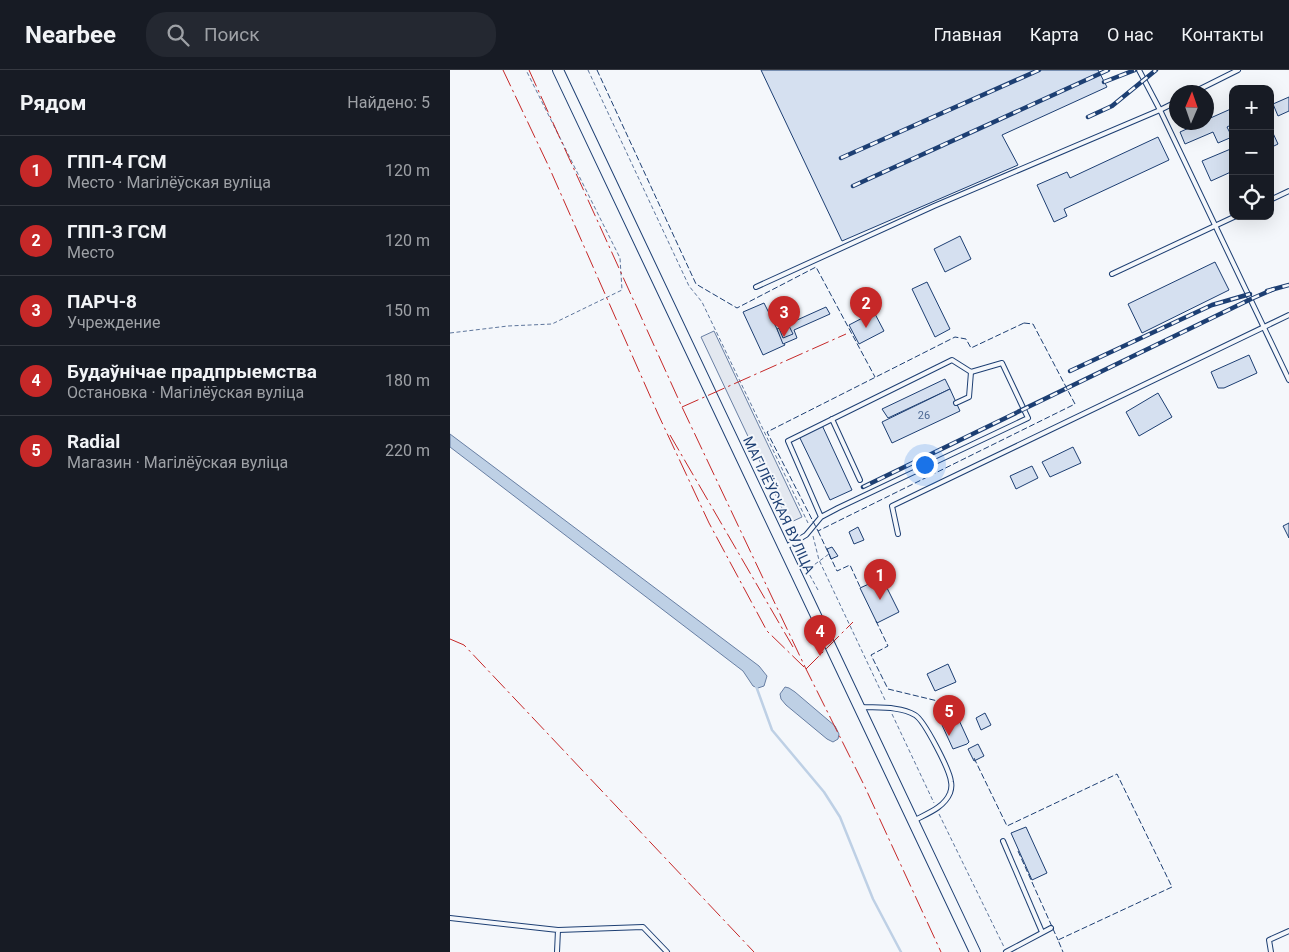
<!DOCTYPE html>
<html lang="ru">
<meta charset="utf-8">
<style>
:root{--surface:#171b24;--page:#242831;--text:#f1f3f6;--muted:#9ea1a6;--line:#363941;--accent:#c62828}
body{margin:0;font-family:Roboto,sans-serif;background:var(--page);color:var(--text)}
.controls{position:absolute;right:15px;top:15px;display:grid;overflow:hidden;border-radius:10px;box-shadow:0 5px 20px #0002}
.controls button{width:45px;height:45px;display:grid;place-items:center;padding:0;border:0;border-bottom:1px solid var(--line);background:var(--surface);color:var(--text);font:25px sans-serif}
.compass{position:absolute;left:719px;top:15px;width:45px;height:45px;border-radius:50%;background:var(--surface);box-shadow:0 5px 20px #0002;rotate:2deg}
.you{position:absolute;left:474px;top:394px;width:18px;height:18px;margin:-12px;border:4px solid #fff;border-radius:50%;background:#1a73e8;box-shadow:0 0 0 8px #1a73e833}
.badge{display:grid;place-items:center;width:32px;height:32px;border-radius:50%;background:var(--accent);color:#fff;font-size:16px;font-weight:700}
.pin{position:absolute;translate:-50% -41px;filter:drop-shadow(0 1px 2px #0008)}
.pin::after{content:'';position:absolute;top:26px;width:18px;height:15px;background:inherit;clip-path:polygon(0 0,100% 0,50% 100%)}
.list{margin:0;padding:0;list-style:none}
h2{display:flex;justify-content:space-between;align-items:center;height:65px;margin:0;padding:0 20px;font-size:21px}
h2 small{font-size:16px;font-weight:400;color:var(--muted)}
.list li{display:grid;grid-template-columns:32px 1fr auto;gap:15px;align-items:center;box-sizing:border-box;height:70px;padding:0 20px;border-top:1px solid var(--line)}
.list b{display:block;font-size:19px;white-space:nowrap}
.list p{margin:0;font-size:16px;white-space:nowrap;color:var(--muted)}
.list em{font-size:16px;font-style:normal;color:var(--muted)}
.icon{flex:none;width:28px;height:28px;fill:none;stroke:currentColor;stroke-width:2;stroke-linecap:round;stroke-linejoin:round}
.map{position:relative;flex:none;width:839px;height:882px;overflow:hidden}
header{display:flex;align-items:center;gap:30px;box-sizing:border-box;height:70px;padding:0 25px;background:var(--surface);border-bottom:1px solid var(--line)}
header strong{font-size:24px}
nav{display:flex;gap:28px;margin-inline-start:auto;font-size:18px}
.search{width:350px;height:45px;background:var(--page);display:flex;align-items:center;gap:12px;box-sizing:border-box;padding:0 18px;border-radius:20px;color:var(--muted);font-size:19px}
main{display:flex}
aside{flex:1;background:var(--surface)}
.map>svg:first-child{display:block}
.parking{fill:#e3e8f0;stroke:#687fa3}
.water{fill:#bed0e5;stroke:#687fa3}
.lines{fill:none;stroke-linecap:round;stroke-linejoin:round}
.stream{stroke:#bed0e5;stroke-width:2.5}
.building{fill:#d5e0f0;stroke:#1d3f73}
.lane-casing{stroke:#1d3f73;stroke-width:6}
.secondary-casing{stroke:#1d3f73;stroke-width:12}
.path{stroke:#5e769c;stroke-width:1;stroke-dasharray:4 2.5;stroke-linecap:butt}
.lane{stroke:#f4f7fb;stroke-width:4}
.secondary{stroke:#f4f7fb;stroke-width:10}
.rail-casing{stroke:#1d3f73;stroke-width:4.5}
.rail{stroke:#f4f7fb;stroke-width:2.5;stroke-dasharray:8;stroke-linecap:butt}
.fence{stroke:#1d3f73;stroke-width:1;stroke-dasharray:6 2.5;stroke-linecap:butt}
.power{stroke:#c62828;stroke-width:1;stroke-dasharray:18 4 2.5 4;stroke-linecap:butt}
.labels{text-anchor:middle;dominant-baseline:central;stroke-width:4;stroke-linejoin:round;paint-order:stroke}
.number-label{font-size:11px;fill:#4b6792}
.street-label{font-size:14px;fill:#1d3f73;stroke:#f4f7fb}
</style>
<header>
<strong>Nearbee</strong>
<div class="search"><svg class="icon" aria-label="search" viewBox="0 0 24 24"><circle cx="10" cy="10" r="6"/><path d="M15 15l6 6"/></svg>Поиск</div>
<nav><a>Главная</a><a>Карта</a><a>О нас</a><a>Контакты</a></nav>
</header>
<main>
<aside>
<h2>Рядом<small>Найдено: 5</small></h2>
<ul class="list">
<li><span class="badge">1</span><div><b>ГПП-4 ГСМ</b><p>Место · Магілёўская вуліца</p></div><em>120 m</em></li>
<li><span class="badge">2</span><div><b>ГПП-3 ГСМ</b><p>Место</p></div><em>120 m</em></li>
<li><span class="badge">3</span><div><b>ПАРЧ-8</b><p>Учреждение</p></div><em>150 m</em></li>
<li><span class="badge">4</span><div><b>Будаўнічае прадпрыемства</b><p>Остановка · Магілёўская вуліца</p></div><em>180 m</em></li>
<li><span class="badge">5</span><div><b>Radial</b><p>Магазин · Магілёўская вуліца</p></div><em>220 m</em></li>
</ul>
</aside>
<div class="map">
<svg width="839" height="882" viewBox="0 0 839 882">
<rect width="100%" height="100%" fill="#f4f7fb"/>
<polygon class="parking" points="264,261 352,447 339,453 251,267"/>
<g class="water">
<polygon points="0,364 309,596 317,606 314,616 308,618 303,616 293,601 0,377"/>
<polygon points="335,617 339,618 345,622 385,656 389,664 388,669 383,672 377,669 336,635 331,629 330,624"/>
</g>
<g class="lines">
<polyline class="stream" points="306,616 322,660 374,722 390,747 423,829 451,882"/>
</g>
<g class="building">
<polygon points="311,0 648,0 657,17 552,65 568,95 392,171"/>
<polygon points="839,27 839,41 828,46 823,34"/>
<polygon points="783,38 783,54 777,57 782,67 768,73 763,62 735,74 730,62 752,52 756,52 756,50"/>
<polygon points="820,61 822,61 828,74 820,78"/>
<polygon points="708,67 719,90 614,139 617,146 604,152 587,115 617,102 620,108"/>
<polygon points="783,78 783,101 761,111 752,91"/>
<polygon points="510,166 521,189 495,202 484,179"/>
<polygon points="765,192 779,220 692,263 678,234"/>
<polygon points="477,212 500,259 485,267 462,219"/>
<polygon points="314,233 335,275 313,285 293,242"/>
<polygon points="376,237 380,244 344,260 347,268 333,274 327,259"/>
<polygon points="424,242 434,261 409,274 399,255"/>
<polygon points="338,254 343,264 333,268 329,258"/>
<polygon points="799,285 807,303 774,318 768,318 761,302"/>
<polygon points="495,309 500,319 438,348 432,339"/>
<polygon points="500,319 510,341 442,373 432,352"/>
<polygon points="708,323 722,347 689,366 676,342"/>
<polygon points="371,353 402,420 380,430 348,364"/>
<polygon points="623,377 631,393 600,407 592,392"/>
<polygon points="582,396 588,408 566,419 560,406"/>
<polygon points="839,453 839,468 833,456"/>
<polygon points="408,457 414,470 404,474 399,462"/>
<polygon points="382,477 388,486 381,489 377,479"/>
<polygon points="432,508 449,542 427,553 410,518"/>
<polygon points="498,594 506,612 485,621 477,604"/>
<polygon points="535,643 541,655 531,660 526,648"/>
<polygon points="508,648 519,672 517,674 503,679 492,655"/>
<polygon points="528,674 534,686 524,691 518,679"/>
<polygon points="576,757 597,803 582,810 561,763"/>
</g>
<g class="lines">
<g class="lane-casing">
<g id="lane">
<polyline points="689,0 710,40 839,310"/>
<polyline points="744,22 788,0"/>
<polyline points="820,130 839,121"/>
<polyline points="662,204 786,146"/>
<polyline points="306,217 484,136 710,40 726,32"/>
<polyline points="506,333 519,327 521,302"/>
<polyline points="382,349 410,410"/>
<polyline points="448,464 442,436 839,245"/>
<polyline points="336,477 356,465 371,447 338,371 502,290 521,302 552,293 578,348 388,438 371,447"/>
<path d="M411 637C428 638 450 636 465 645 474 650 500 700 501 712 502 716 501 720 500 723 494 738 476 744 463 751"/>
<polyline points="553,771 592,862"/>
<polyline points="0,848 108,860 107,882"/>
<polyline points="108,860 193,857 217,882"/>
<polyline points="556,882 601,858"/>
<polyline points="821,882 819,870 839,861"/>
</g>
</g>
<g class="secondary-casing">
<polyline id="secondary" points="108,0 525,882"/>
</g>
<g class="path">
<polyline points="138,0 239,216 252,232 358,453"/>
<polyline points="0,263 58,256 102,254 172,220 170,188 76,0"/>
<polyline points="363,466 369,490 436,632"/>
<polyline points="368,520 357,500 379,484"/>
<polyline points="442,644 484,733"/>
<polyline points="489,744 554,877"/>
</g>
<use href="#lane" class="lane"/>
<use href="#secondary" class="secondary"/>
<g class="rail-casing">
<g id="rail">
<polyline points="654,12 685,0"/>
<polyline points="638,47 662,36 706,0"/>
<polyline points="391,88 589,0"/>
<polyline points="403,116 658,0"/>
<polyline points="817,221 839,215"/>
<polyline points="620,301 762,235 800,224"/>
<polyline points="413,417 801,229 824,219"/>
</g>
</g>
<use href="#rail" class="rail"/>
<g class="fence">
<polyline points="147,0 246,214 287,238 366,197 425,307"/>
<polygon points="574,253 583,254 625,334 368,461 317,362 505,267 516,269 521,278"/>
<polyline points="368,461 387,501 400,495 411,519"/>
<polyline points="426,551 438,576 421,585 438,619 496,633 502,651"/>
<polyline points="524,688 557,756 667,704 722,817 608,870 613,882"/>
<polyline points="568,781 608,870"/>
</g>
<g class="power">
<polyline points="53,0 99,97 208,344 259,453 317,561 354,597"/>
<polyline points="79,0 232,337 356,599 414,715 491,882"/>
<polyline points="232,337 396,264"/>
<polyline points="220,365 343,577"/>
<polyline points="0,569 14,575 304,882"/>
<polyline points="356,599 403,552"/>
</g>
</g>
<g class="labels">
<g class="number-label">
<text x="474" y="345">26</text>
</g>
<g class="street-label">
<text transform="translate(329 435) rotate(65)">МАГІЛЁЎСКАЯ ВУЛІЦА</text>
</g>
</g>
</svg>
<div class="controls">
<button>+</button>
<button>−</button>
<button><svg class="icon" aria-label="locate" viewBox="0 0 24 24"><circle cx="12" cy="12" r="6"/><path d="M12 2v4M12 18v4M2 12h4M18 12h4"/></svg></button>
</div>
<svg class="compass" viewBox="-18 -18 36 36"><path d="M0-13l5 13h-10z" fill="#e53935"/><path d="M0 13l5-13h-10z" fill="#9ea1a6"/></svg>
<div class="you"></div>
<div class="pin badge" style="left:430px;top:530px">1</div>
<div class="pin badge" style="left:416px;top:258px">2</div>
<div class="pin badge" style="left:334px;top:267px">3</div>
<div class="pin badge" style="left:370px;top:586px">4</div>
<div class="pin badge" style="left:499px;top:666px">5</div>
</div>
</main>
